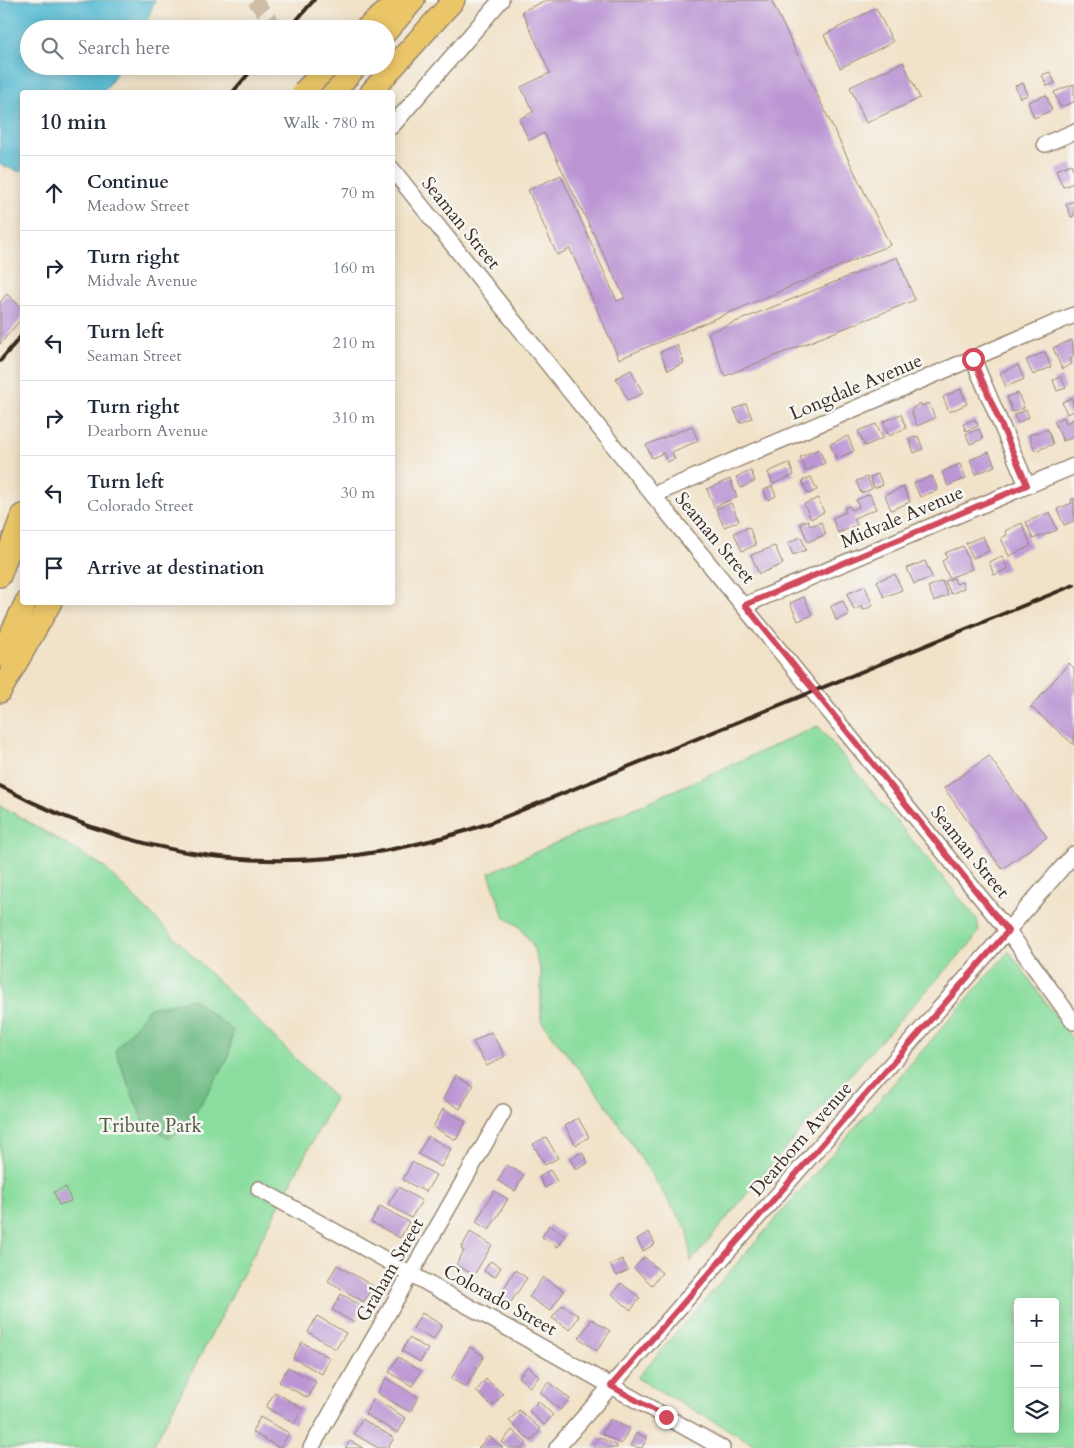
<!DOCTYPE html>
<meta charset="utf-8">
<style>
:root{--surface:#fff;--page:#f6f6f7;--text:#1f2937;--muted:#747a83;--line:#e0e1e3}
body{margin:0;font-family:Cardo,serif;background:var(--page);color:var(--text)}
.controls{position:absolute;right:15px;bottom:15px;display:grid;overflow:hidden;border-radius:5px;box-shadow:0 2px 12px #0003}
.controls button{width:45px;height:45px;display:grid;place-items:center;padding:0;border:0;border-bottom:1px solid var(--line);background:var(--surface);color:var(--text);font:25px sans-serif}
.stop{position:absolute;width:15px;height:15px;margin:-11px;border:4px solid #d1495b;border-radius:50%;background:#fff}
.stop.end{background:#d1495b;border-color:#fff;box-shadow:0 1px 5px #0008}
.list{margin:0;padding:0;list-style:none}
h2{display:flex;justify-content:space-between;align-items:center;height:65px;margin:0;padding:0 20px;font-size:21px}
h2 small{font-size:16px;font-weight:400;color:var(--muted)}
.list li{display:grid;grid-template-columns:32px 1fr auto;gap:15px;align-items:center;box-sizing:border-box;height:75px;padding:0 20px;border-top:1px solid var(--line)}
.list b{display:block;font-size:19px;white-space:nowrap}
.list p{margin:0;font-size:16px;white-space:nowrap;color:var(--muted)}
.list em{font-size:16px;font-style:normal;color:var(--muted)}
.icon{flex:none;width:28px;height:28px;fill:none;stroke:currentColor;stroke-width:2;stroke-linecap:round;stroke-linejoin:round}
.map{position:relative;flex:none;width:1074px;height:1448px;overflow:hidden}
.search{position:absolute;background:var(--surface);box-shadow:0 2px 12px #0003;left:20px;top:20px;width:375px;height:55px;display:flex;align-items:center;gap:12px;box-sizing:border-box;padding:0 18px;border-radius:28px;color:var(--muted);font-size:19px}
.panel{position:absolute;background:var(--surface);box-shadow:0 2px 12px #0003;left:20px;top:90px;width:375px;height:515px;border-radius:5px}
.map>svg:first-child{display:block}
.green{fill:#8add9e;stroke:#62845e;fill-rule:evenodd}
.forest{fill:#6fbc85;stroke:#557352}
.water{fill:#53b9d1;stroke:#477278}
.building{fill:#bc96d4}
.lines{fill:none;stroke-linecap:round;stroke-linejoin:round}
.minor-tunnel{stroke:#cdbda6;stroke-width:15;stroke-dasharray:15 8;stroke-linecap:butt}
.minor-casing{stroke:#968673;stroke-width:18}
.highway-casing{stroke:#968673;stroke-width:24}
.minor{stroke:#fff;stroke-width:15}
.highway{stroke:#ebc669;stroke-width:21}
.rail{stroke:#3b2a1e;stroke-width:4}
.highway-bridge-casing{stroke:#968673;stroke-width:24;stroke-linecap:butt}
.highway-bridge{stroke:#ebc669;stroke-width:21}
.route{stroke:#d1495b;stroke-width:6}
.labels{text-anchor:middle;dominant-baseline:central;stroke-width:5;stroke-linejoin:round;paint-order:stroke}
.street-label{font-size:19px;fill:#3b2a1e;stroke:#f6f6f2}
.park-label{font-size:19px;fill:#4f573e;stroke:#f6f6f2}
</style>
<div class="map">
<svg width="1074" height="1448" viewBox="0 0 1074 1448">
<rect width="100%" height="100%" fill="#f6f6f2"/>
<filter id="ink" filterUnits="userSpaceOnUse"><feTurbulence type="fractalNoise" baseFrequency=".02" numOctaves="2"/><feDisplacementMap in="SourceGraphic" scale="10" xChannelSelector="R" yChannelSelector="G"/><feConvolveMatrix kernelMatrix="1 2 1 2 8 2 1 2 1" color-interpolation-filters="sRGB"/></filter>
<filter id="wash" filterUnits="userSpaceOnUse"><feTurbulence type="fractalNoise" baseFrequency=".0096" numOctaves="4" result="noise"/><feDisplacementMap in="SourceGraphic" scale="20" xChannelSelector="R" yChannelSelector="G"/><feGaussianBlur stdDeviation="1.12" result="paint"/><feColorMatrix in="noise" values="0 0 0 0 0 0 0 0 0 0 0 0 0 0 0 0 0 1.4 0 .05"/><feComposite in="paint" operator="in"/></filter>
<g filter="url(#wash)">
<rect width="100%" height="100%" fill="#f1e2c8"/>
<g class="green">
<path d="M818 726 977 919 979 930 972 942C875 1045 780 1151 691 1262L688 1231 605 1103 541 1021V972L532 944 519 926 504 917 489 873Z"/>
<polygon points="0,805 104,867 335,1098 152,1448 0,1448"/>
<path d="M1009 951 1074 1042V1448H761L637 1378ZM1018 1302H1055V1429H1018Z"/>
</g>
<polygon class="forest" points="193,999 233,1031 228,1059 194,1115 170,1139 143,1121 115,1051 149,1008"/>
<polygon class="water" points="0,0 155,0 144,29 29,29 29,66 121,66 104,92 22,92 22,170 21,172 0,165"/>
<g id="blocks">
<g class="building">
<polygon points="548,0 771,0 890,245 619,359 570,249 557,255 528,190 561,175 617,301 625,298 544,133 529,140 519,119 533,112 521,87 550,73 522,11"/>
<polygon points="876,8 893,42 840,68 824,35"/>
<polygon points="903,62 920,98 866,123 850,87"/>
<polygon points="1050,72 1055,83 1047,86 1042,75"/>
<polygon points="1023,83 1028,95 1020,98 1015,86"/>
<polygon points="1074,84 1074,102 1060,107 1054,92"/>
<polygon points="1046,95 1052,110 1034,118 1028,102"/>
<polygon points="1071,164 1074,172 1074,183 1063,187 1056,170"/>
<polygon points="1074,201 1074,216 1071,217 1066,204"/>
<polygon points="897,257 915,300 725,376 708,333"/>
<polygon points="7,294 22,308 22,318 0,344 0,302"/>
<polygon points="1072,340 1074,357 1070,359 1072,364 1062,369 1053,348"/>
<polygon points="677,345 684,363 668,370 660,352"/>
<polygon points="1045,352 1051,367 1033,375 1026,360"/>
<polygon points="1018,365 1024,379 1006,387 1000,373"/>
<polygon points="631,370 643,393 628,400 616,378"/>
<polygon points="1061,377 1066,388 1057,391 1053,380"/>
<polygon points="961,389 967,404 949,412 943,397"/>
<polygon points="1018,393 1024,408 1013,412 1007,397"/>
<polygon points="1072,398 1074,411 1067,414 1062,402"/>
<polygon points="920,403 921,406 929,403 935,418 917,426 911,410"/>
<polygon points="746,404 752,418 740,423 734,409"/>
<polygon points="1026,410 1029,417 1018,423 1014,415"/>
<polygon points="901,414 906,428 889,436 883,422"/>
<polygon points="1064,417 1066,423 1074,419 1074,437 1063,441 1054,421"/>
<polygon points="975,419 978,426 966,431 963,424"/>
<polygon points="876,424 883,438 865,446 858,431"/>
<polygon points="692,426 698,441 672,452 675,459 667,462 663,453 652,458 646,445"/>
<polygon points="979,429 983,439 970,444 966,434"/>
<polygon points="1048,429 1053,444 1035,451 1029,435"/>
<polygon points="848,436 854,451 836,459 830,444"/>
<polygon points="918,436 923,449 914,453 909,439"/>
<polygon points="819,449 825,463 806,471 800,457"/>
<polygon points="989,452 995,466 976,474 970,460"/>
<polygon points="789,463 794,475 773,484 768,472"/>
<polygon points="960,464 966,478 948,486 942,472"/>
<polygon points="751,471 755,481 741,488 736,477"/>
<polygon points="878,474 883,485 874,488 870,477"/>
<polygon points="932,476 938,490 920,497 914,483"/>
<polygon points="811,477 817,490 808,494 802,481"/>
<polygon points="867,477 872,489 861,493 856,481"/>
<polygon points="730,479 737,497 714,507 707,489"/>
<polygon points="772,486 776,496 768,500 764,490"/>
<polygon points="904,487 910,502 891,510 885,495"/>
<polygon points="870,494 876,509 854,518 857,525 838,533 832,518 846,512 844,508 850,506 851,510 859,507 856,500"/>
<polygon points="818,498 824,512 811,519 804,504"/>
<polygon points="1074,498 1074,521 1064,525 1057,509 1072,503 1071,500"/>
<polygon points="731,503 739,521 724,527 716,509"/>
<polygon points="1050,512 1057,530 1033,539 1026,522"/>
<polygon points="808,520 810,526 821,522 826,534 808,542 800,523"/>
<polygon points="1022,523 1031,546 1009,556 1001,538 1007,535 1005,531"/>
<polygon points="749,527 756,545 742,551 734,533"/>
<polygon points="983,536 989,551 973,558 966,543"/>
<polygon points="801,537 806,550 793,555 788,543"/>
<polygon points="775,546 783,564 759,574 751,555"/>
<polygon points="963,546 972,569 949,578 942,561 947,558 945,553"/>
<polygon points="1002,556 1008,569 994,575 989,562"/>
<polygon points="925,561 932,577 914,584 907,568"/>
<polygon points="895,574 902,590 884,597 877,581"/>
<polygon points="954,578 956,584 962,582 964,588 951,594 945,581"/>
<polygon points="942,581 948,595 934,601 928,587"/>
<polygon points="865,586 873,606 863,610 862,606 854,610 847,594"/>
<polygon points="804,597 812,615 798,621 790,603"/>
<polygon points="843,601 849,615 836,620 831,606"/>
<polygon points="1069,663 1074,668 1074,745 1031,707"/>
<polygon points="989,756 1047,837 1002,869 944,788"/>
<polygon points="491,1032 505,1056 487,1066 473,1042"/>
<polygon points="456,1075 473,1085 460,1109 443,1099"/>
<polygon points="443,1109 466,1122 456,1140 433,1127"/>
<polygon points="578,1118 589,1137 576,1145 565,1126"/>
<polygon points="428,1136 451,1149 441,1167 418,1154"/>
<polygon points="546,1137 558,1158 545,1165 533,1144"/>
<polygon points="582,1152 588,1163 576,1170 570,1159"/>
<polygon points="412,1162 436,1175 426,1192 403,1180"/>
<polygon points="507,1165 524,1175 515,1191 498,1181"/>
<polygon points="550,1170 557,1181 545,1188 539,1177"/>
<polygon points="66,1187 71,1201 59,1205 54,1192"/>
<polygon points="399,1187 422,1201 411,1218 388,1204"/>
<polygon points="494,1191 508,1199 489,1230 476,1222"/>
<polygon points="380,1206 409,1222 400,1238 371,1222"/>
<polygon points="549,1225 565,1235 558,1247 542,1237"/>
<polygon points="470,1232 492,1245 474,1275 456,1265 464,1251 461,1249"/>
<polygon points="649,1232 655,1244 643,1251 637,1239"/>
<polygon points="644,1257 662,1273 652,1285 634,1268"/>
<polygon points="622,1259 628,1270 617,1276 610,1265"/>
<polygon points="490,1261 501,1267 495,1277 484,1271"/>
<polygon points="337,1265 373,1286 364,1302 328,1281"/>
<polygon points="515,1270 527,1278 507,1308 496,1301"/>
<polygon points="543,1277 564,1291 550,1311 529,1297"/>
<polygon points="621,1283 640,1298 631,1310 612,1294"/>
<polygon points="341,1294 362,1306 353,1322 332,1310"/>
<polygon points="562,1305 579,1316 570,1330 552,1318"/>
<polygon points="422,1313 442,1325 433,1340 413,1328"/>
<polygon points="317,1316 346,1333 336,1349 308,1332"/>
<polygon points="592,1319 610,1331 597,1351 579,1338"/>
<polygon points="409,1338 428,1349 420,1362 402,1351"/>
<polygon points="302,1342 330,1358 322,1374 293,1358"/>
<polygon points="470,1347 484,1356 466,1387 451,1379"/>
<polygon points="398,1357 421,1371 412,1386 389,1372"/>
<polygon points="528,1366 539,1377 530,1387 518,1377"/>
<polygon points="288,1367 316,1382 308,1398 279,1382"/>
<polygon points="386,1378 418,1397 410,1412 377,1393"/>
<polygon points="486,1379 503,1394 492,1406 476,1391"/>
<polygon points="549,1382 570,1399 560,1410 540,1392"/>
<polygon points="275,1392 303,1409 294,1424 266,1407"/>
<polygon points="374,1399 406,1418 398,1433 365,1414"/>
<polygon points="538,1401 553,1415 544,1425 529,1411"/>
<polygon points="519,1410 541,1429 531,1441 509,1421"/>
<polygon points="260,1417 289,1433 280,1448 252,1432"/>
<polygon points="362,1419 394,1438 388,1448 378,1448 354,1434"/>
<polygon points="610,1419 629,1429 621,1444 602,1434"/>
<polygon points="512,1430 527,1443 523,1448 509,1448 502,1442"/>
<polygon points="636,1433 647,1438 642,1448 630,1446"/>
<polygon points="489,1436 503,1448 478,1448"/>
<polygon points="599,1437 617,1446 617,1448 593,1448"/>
<polygon points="350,1441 363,1448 345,1448"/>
</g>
</g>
</g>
<g filter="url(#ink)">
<use href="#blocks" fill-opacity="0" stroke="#968673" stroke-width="1"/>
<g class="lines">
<polyline class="minor-tunnel" points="254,0 278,29"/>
<g class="minor-casing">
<g id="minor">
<polyline points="309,66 330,92"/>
<polyline points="392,126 501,0"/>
<polyline points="1045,144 1074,132"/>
<polyline points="392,169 653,495 1008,931 1074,1022"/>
<polyline points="973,359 1027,485"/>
<polyline points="653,495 1074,315"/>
<polyline points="745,605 1074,466"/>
<polyline points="259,1189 722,1448"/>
<polyline points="311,1448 503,1112"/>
<polyline points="557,1448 1074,854"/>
</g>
</g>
<g class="highway-casing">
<g id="highway">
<polyline points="365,29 400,0"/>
<polyline points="386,32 414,0"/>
<polyline points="334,92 357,66"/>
<polyline points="371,92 454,0"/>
<polyline points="0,576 22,515"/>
<polyline points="0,656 26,602"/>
<polyline points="0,692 51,602"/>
</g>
</g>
<use href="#minor" class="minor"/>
<use href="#highway" class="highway"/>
<g class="rail">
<polyline points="289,29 314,0"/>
<polyline points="233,92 255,66"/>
<polyline points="0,361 22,335"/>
<path d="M0 786C160 872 318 882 490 823L1074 585"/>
</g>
<g class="highway-bridge-casing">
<polyline id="highway-bridge" points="303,92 329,66"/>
</g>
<use href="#highway-bridge" class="highway-bridge"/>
</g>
</g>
<g class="lines" filter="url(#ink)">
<polyline class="route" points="666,1417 611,1386 1008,931 745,605 1027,485 973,359"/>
</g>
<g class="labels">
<g class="street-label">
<text transform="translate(461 223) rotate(51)">Seaman Street</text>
<text transform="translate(856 387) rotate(-23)">Longdale Avenue</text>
<text transform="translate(902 517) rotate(-23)">Midvale Avenue</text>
<text transform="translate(715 538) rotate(50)">Seaman Street</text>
<text transform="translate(970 852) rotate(51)">Seaman Street</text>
<text transform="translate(801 1139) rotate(-49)">Dearborn Avenue</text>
<text transform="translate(390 1270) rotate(-60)">Graham Street</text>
<text transform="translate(500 1300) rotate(29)">Colorado Street</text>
</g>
<g class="park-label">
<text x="150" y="1126">Tribute Park</text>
</g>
</g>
</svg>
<div class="controls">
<button>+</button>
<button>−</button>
<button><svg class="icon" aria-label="layers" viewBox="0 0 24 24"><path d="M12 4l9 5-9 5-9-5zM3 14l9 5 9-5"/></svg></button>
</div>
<div class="stop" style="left:973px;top:359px"></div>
<div class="stop end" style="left:666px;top:1417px"></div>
<div class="search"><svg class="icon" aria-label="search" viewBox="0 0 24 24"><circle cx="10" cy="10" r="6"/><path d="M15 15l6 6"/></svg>Search here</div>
<section class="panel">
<h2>10 min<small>Walk · 780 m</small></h2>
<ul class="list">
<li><svg class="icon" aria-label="ahead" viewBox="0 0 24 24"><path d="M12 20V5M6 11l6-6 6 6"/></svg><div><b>Continue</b><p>Meadow Street</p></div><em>70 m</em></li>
<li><svg class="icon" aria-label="right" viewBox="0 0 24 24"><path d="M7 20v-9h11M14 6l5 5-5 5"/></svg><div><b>Turn right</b><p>Midvale Avenue</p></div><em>160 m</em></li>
<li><svg class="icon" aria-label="left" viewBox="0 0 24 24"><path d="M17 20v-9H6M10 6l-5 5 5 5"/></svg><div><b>Turn left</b><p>Seaman Street</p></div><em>210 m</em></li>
<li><svg class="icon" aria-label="right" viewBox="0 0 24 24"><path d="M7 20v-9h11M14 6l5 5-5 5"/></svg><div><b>Turn right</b><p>Dearborn Avenue</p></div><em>310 m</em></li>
<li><svg class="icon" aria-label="left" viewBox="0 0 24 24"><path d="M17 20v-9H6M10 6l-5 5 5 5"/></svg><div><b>Turn left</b><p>Colorado Street</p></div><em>30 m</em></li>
<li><svg class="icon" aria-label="arrive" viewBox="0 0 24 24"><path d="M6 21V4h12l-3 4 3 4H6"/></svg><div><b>Arrive at destination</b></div></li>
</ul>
</section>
</div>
